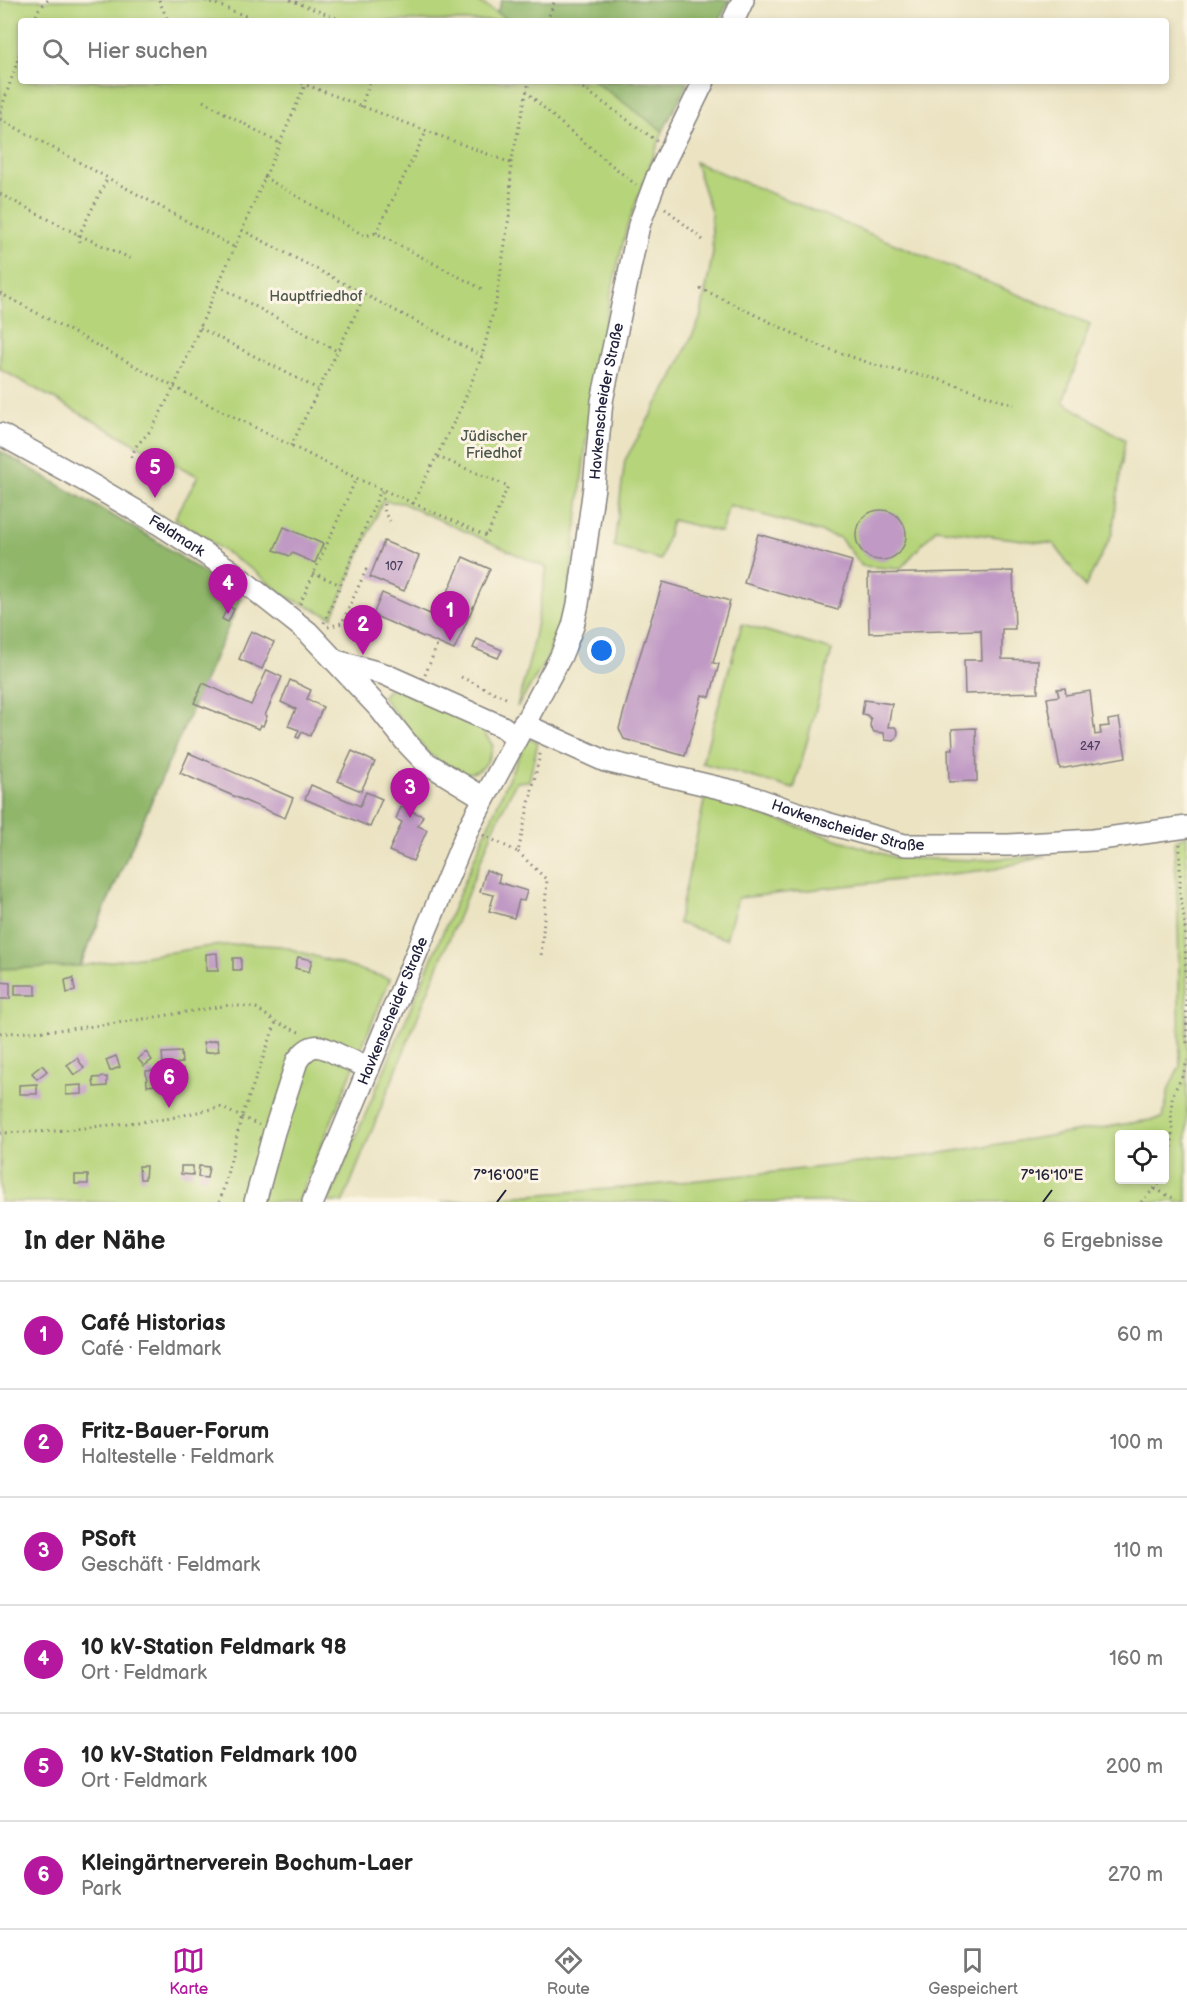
<!DOCTYPE html>
<html lang="de">
<meta charset="utf-8">
<style>
:root{--surface:#fff;--page:#f6f6f6;--text:#222;--muted:#767676;--line:#e0e0e0;--accent:#b5179e}
body{margin:0;font-family:"Balsamiq Sans",sans-serif;background:var(--page);color:var(--text)}
.controls{position:absolute;right:18px;bottom:18px;display:grid;overflow:hidden;border-radius:6px;box-shadow:0 3px 9px #0003}
.controls button{width:54px;height:54px;display:grid;place-items:center;padding:0;border:0;border-bottom:2px solid var(--line);background:var(--surface);color:var(--text);font:30px sans-serif}
.you{position:absolute;left:602px;top:651px;width:21px;height:21px;margin:-15px;border:4px solid #fff;border-radius:50%;background:#1a73e8;box-shadow:0 0 0 9px #1a73e833}
.badge{display:grid;place-items:center;width:39px;height:39px;border-radius:50%;background:var(--accent);color:#fff;font-size:20px;font-weight:700}
.pin{position:absolute;translate:-50% -50px;filter:drop-shadow(0 2px 3px #0008)}
.pin::after{content:'';position:absolute;top:32px;width:21px;height:18px;background:inherit;clip-path:polygon(0 0,100% 0,50% 100%)}
.list{margin:0;padding:0;list-style:none}
h2{display:flex;justify-content:space-between;align-items:center;height:78px;margin:0;padding:0 24px;font-size:26px}
h2 small{font-size:20px;font-weight:400;color:var(--muted)}
.list li{display:grid;grid-template-columns:39px 1fr auto;gap:18px;align-items:center;box-sizing:border-box;height:108px;padding:0 24px;border-top:2px solid var(--line)}
.list b{display:block;font-size:22px;white-space:nowrap}
.list p{margin:0;font-size:20px;white-space:nowrap;color:var(--muted)}
.list em{font-size:20px;font-style:normal;color:var(--muted)}
.icon{flex:none;width:33px;height:33px;fill:none;stroke:currentColor;stroke-width:2;stroke-linecap:round;stroke-linejoin:round}
.map{position:relative;flex:none;width:1187px;height:1202px;overflow:hidden}
.search{position:absolute;background:var(--surface);box-shadow:0 3px 9px #0003;left:18px;right:18px;top:18px;height:66px;display:flex;align-items:center;gap:15px;box-sizing:border-box;padding:0 21px;border-radius:6px;color:var(--muted);font-size:22px}
.sheet{height:726px;background:var(--surface)}
nav{display:flex;justify-content:space-around;align-items:center;box-sizing:border-box;height:84px;border-top:2px solid var(--line);background:var(--surface);font-size:16px;color:var(--muted)}
nav a{display:grid;justify-items:center;gap:3px}
nav .on{color:var(--accent)}
.map>svg:first-child{display:block}
.green{fill:#b6d47a;stroke:#6c7b5a;stroke-width:1.5;fill-rule:evenodd}
.forest{fill:#90b66a;stroke:#596c52;stroke-width:1.5}
.building{fill:#c09ac4}
.lines{fill:none;stroke-linecap:round;stroke-linejoin:round}
.minor-casing{stroke:#86827e;stroke-width:24}
.path{stroke:#86827e;stroke-width:3;stroke-dasharray:1.5 4.5;stroke-linecap:butt}
.minor{stroke:#fff;stroke-width:21}
.minor-bridge-casing{stroke:#86827e;stroke-width:24;stroke-linecap:butt}
.minor-bridge{stroke:#fff;stroke-width:21}
.ticks{fill:none;stroke:#22223b;stroke-width:2}
.labels{text-anchor:middle;dominant-baseline:central;stroke-width:6;stroke-linejoin:round;paint-order:stroke}
.number-label{font-size:12px;fill:#4a405d}
.park-label{font-size:15px;fill:#4e574e;stroke:#fcf5e5}
.street-label{font-size:15px;fill:#22223b;stroke:#fcf5e5}
.ticks-label{font-size:15px;text-anchor:middle;fill:#22223b;stroke:#fcf5e5;stroke-width:6;stroke-linejoin:round;paint-order:stroke}
</style>
<div class="map">
<svg width="1187" height="1202" viewBox="0 0 1187 1202">
<rect width="100%" height="100%" fill="#fcf5e5"/>
<filter id="ink" filterUnits="userSpaceOnUse"><feTurbulence type="fractalNoise" baseFrequency=".0167" numOctaves="2"/><feDisplacementMap in="SourceGraphic" scale="12" xChannelSelector="R" yChannelSelector="G"/><feConvolveMatrix kernelMatrix="1 2 1 2 8 2 1 2 1" color-interpolation-filters="sRGB"/></filter>
<filter id="wash" filterUnits="userSpaceOnUse"><feTurbulence type="fractalNoise" baseFrequency=".008" numOctaves="4" result="noise"/><feDisplacementMap in="SourceGraphic" scale="24" xChannelSelector="R" yChannelSelector="G"/><feGaussianBlur stdDeviation="1.35" result="paint"/><feColorMatrix in="noise" values="0 0 0 0 0 0 0 0 0 0 0 0 0 0 0 0 0 1.4 0 .05"/><feComposite in="paint" operator="in"/></filter>
<g filter="url(#wash)">
<rect width="100%" height="100%" fill="#ebe3c2"/>
<g class="green">
<polygon points="0,0 476,0 510,21 21,21 21,81 594,81 663,131 627,227 611,293 588,426 568,599 547,659 517,707 530,658 547,568 402,503 383,501 332,617 287,597 254,571 175,518 198,476 137,445 0,369"/>
<polygon points="695,162 1090,324 1063,402 1125,440 1112,534 1085,587 1054,544 936,529 900,569 862,566 840,538 729,505 721,532 672,520 661,560 614,546 625,460 672,378 700,319 713,253 711,212"/>
<polygon points="742,624 832,650 794,789 702,763"/>
<polygon points="0,658 170,757 80,966 211,946 244,944 281,946 390,979 298,1202 0,1202"/>
<path d="M388 690H397L487 729 485 734 493 746C489 761 483 774 466 773L465 778 429 754 382 697Z"/>
<polygon points="528,738 538,742 529,781 516,782 494,828 343,1202 328,1202 510,775"/>
<polygon points="705,797 896,858 974,860 1046,856 995,869 738,898 726,939 678,923"/>
<path d="M1187 835V1202H441L634 1187 924 1156 1163 1118 1169 1088 1180 1066 1178 912 1174 841ZM1120 1134H1164V1180H1120Z"/>
</g>
<g class="forest">
<polygon points="502,0 730,0 719,21 510,21 497,12"/>
<polygon points="594,81 689,81 663,131"/>
<polygon points="0,451 155,540 241,598 79,966 0,969"/>
</g>
<g id="blocks">
<g class="building">
<circle cx="881" cy="535" r="25"/>
<polygon points="284,527 323,544 315,563 292,553 290,556 274,550"/>
<polygon points="758,534 852,561 838,610 744,583"/>
<polygon points="384,541 419,556 404,591 370,577"/>
<polygon points="463,557 490,569 454,650 373,615 382,593 437,617"/>
<polygon points="1013,571 1015,629 1002,629 1002,659 1038,660 1038,692 965,694 964,660 982,660 981,630 869,633 868,574"/>
<polygon points="663,582 730,601 713,663 719,664 710,697 702,695 685,756 624,739 619,729 639,658"/>
<polygon points="228,606 234,609 228,622 222,619"/>
<polygon points="251,631 274,642 262,669 239,659"/>
<polygon points="477,639 502,650 498,658 473,648"/>
<polygon points="267,670 282,677 267,711 265,715 267,716 263,726 261,725 259,729 194,703 203,683 251,705"/>
<polygon points="290,680 311,690 307,699 323,707 310,736 302,732 299,738 296,737 299,730 288,726 296,709 281,702"/>
<polygon points="1065,688 1066,695 1090,691 1095,735 1101,734 1100,727 1109,726 1108,720 1119,718 1126,757 1060,769 1047,698 1059,696 1057,689"/>
<polygon points="864,700 892,704 888,727 895,727 898,731 897,738 894,741 885,740 884,733 874,732 870,726 871,719 867,715 862,714"/>
<polygon points="976,728 977,781 949,782 948,749 953,749 952,729"/>
<polygon points="352,751 375,762 361,791 338,781"/>
<polygon points="189,753 293,798 285,818 180,773"/>
<polygon points="311,785 360,806 366,792 382,799 370,827 305,799"/>
<polygon points="401,807 423,816 418,826 427,830 413,861 389,851 402,822 396,819"/>
<polygon points="486,870 500,875 498,882 527,891 524,901 519,900 514,918 489,911 494,895 480,892"/>
<polygon points="217,953 218,971 206,971 206,954"/>
<polygon points="298,957 312,960 309,972 295,968"/>
<rect x="233" y="958" width="8" height="12"/>
<polygon points="73,978 75,991 67,993 65,980"/>
<polygon points="0,982 10,983 10,999 0,999"/>
<rect x="15" y="985" width="21" height="10"/>
<polygon points="217,1040 219,1051 205,1053 203,1043"/>
<polygon points="146,1052 152,1060 144,1066 138,1059"/>
<polygon points="181,1052 182,1063 163,1065 162,1053"/>
<polygon points="116,1056 120,1067 110,1071 106,1060"/>
<polygon points="77,1058 84,1068 74,1075 67,1065"/>
<polygon points="42,1065 47,1071 37,1079 32,1073"/>
<polygon points="183,1068 184,1077 165,1079 164,1070"/>
<polygon points="155,1070 156,1085 147,1086 146,1071"/>
<polygon points="107,1077 107,1086 94,1087 93,1078"/>
<polygon points="37,1084 37,1094 19,1094 19,1085"/>
<polygon points="82,1085 82,1094 66,1095 66,1086"/>
<polygon points="139,1166 146,1166 145,1179 140,1179"/>
<polygon points="181,1166 193,1166 193,1175 181,1174"/>
<polygon points="199,1166 209,1167 207,1178 198,1177"/>
<rect x="75" y="1175" width="13" height="9"/>
</g>
</g>
</g>
<g filter="url(#ink)">
<use href="#blocks" fill-opacity="0" stroke="#86827e" stroke-width="1.5"/>
<g class="lines">
<g class="minor-casing">
<g id="minor">
<polyline points="733,21 743,0"/>
<polyline points="657,177 704,81"/>
<path id="s1" d="M0 434 87 482 159 524 227 568 308 632 379 708 406 742 425 762 484 798"/>
<polyline points="337,661 384,674 503,727 516,737"/>
<path id="s2" d="M523 724 605 761 741 793 823 822 905 845H1009L1093 840 1187 827"/>
<path d="M255 1202 274 1132 297 1061C310 1042 319 1044 337 1054 347 1059 358 1063 369 1067"/>
<path id="s3" d="M313 1202 469 827 561 656 573 626 578 604 594 487 602 401 639 225"/>
</g>
</g>
<g class="path">
<polyline points="159,0 168,21"/>
<polyline points="205,0 253,19 254,18 262,21"/>
<polyline points="290,0 344,21"/>
<polyline points="34,21 39,9 48,0"/>
<polyline points="547,21 555,0"/>
<polyline points="296,81 511,163"/>
<polyline points="573,81 657,141"/>
<polyline points="526,91 557,120 636,185"/>
<polyline points="203,101 279,143"/>
<polyline points="361,107 370,81"/>
<polyline points="0,113 21,50"/>
<polyline points="0,119 234,247"/>
<polyline points="264,177 365,236 376,233 484,290"/>
<polyline points="0,194 79,235 132,259"/>
<polyline points="665,208 704,241"/>
<polyline points="242,230 482,356"/>
<polyline points="376,233 426,132"/>
<polyline points="80,242 79,235 108,177"/>
<polyline points="218,286 337,351"/>
<polyline points="700,288 815,344 878,366 941,380 1014,405"/>
<polyline points="0,293 174,387 356,478 413,503 462,406 482,356 497,297 510,210 511,163 529,81"/>
<polyline points="200,328 318,389"/>
<polyline points="291,446 365,295"/>
<polyline points="131,457 137,445 152,429 174,387 305,85"/>
<polyline points="382,492 385,514 390,521"/>
<polyline points="413,503 487,536 508,486 438,457"/>
<polyline points="313,573 341,585"/>
<polyline points="300,604 356,479"/>
<polyline points="324,623 381,490"/>
<polyline points="328,627 342,623 366,570 369,572"/>
<polyline points="425,675 438,643"/>
<polyline points="461,677 508,699"/>
<polyline points="483,835 518,852 541,750"/>
<polyline points="1180,844 1180,896 1185,923 1187,1043"/>
<polyline points="518,852 547,880 541,958"/>
<path d="M0 1033C78 1032 153 1017 230 1005L256 1008 276 1022 301 1033"/>
<polyline points="0,1133 55,1131 166,1119 220,1107 259,1125"/>
<path d="M1164 1176C1178 1152 1169 1126 1172 1100 1173 1090 1180 1083 1183 1074 1185 1069 1186 1064 1187 1060"/>
<polyline points="1155,1189 1173,1198 1174,1202"/>
<polyline points="220,1202 242,1116 276,1022"/>
<polyline points="1141,1202 1163,1180"/>
</g>
<use href="#minor" class="minor"/>
<g class="minor-bridge-casing">
<polyline id="minor-bridge" points="639,225 657,177"/>
</g>
<use href="#minor-bridge" class="minor-bridge"/>
</g>
</g>
<path class="ticks" d="M497 1202 506 1190M1043 1202 1052 1190"/>
<g class="labels">
<g class="number-label">
<text x="394" y="566">107</text>
<text x="1090" y="746">247</text>
</g>
<g class="park-label">
<text x="316" y="296">Hauptfriedhof</text>
<text x="494" y="436">Jüdischer<tspan x="494" dy="17">Friedhof</tspan></text>
</g>
<g class="street-label">
<text stroke="none"><textPath href="#s3" startOffset="860">Havkenscheider Straße</textPath></text>
<text stroke="none"><textPath href="#s1" startOffset="204">Feldmark</textPath></text>
<text stroke="none"><textPath href="#s2" startOffset="342">Havkenscheider Straße</textPath></text>
<text stroke="none"><textPath href="#s3" startOffset="207">Havkenscheider Straße</textPath></text>
</g>
</g>
<g class="ticks-label">
<text x="506" y="1180">7°16'00"E</text>
<text x="1052" y="1180">7°16'10"E</text>
</g>
</svg>
<div class="controls">
<button><svg class="icon" aria-label="locate" viewBox="0 0 24 24"><circle cx="12" cy="12" r="6"/><path d="M12 2v4M12 18v4M2 12h4M18 12h4"/></svg></button>
</div>
<div class="you"></div>
<div class="pin badge" style="left:450px;top:641px">1</div>
<div class="pin badge" style="left:363px;top:655px">2</div>
<div class="pin badge" style="left:410px;top:818px">3</div>
<div class="pin badge" style="left:228px;top:614px">4</div>
<div class="pin badge" style="left:155px;top:498px">5</div>
<div class="pin badge" style="left:169px;top:1108px">6</div>
<div class="search"><svg class="icon" aria-label="search" viewBox="0 0 24 24"><circle cx="10" cy="10" r="6"/><path d="M15 15l6 6"/></svg>Hier suchen</div>
</div>
<section class="sheet">
<h2>In der Nähe<small>6 Ergebnisse</small></h2>
<ul class="list">
<li><span class="badge">1</span><div><b>Café Historias</b><p>Café · Feldmark</p></div><em>60 m</em></li>
<li><span class="badge">2</span><div><b>Fritz-Bauer-Forum</b><p>Haltestelle · Feldmark</p></div><em>100 m</em></li>
<li><span class="badge">3</span><div><b>PSoft</b><p>Geschäft · Feldmark</p></div><em>110 m</em></li>
<li><span class="badge">4</span><div><b>10 kV-Station Feldmark 98</b><p>Ort · Feldmark</p></div><em>160 m</em></li>
<li><span class="badge">5</span><div><b>10 kV-Station Feldmark 100</b><p>Ort · Feldmark</p></div><em>200 m</em></li>
<li><span class="badge">6</span><div><b>Kleingärtnerverein Bochum-Laer</b><p>Park</p></div><em>270 m</em></li>
</ul>
</section>
<nav>
<a class="on"><svg class="icon" aria-label="map" viewBox="0 0 24 24"><path d="M3 6l6-2 6 2 6-2v14l-6 2-6-2-6 2zM9 4v14M15 6v14"/></svg>Karte</a>
<a><svg class="icon" aria-label="directions" viewBox="0 0 24 24"><path d="M12 3l9 9-9 9-9-9zM9 14v-3h6M13 9l2 2-2 2"/></svg>Route</a>
<a><svg class="icon" aria-label="saved" viewBox="0 0 24 24"><path d="M7 4h10v16l-5-4-5 4z"/></svg>Gespeichert</a>
</nav>
